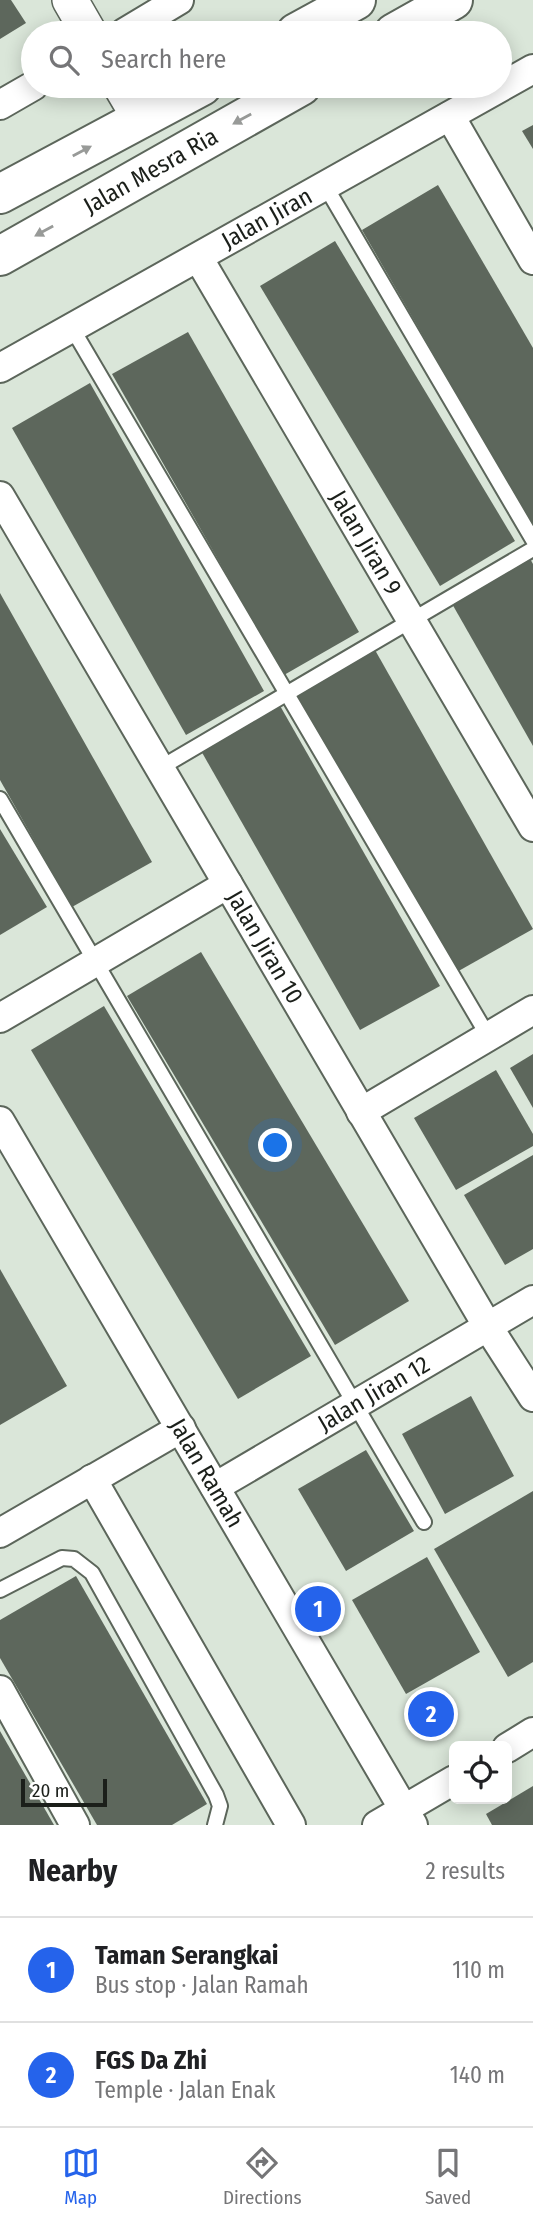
<!DOCTYPE html>
<meta charset="utf-8">
<style>
:root{--surface:#fff;--page:#f2f2f2;--text:#202124;--muted:#757577;--line:#e0e0e0;--accent:#2563eb}
body{margin:0;font-family:"Fira Sans Condensed",sans-serif;background:var(--page);color:var(--text)}
.controls{position:absolute;right:21px;bottom:21px;display:grid;overflow:hidden;border-radius:10px;box-shadow:0 4px 18px #0003}
.controls button{width:63px;height:63px;display:grid;place-items:center;padding:0;border:0;border-bottom:2px solid var(--line);background:var(--surface);color:var(--text);font:35px sans-serif}
.scale{position:absolute;left:21px;bottom:18px;width:86px;box-sizing:border-box;padding-left:7px;border:4px solid #1b1f1a;border-top:0;font-size:19px;line-height:24px;white-space:nowrap;color:#1b1f1a;-webkit-text-stroke:5px #fff;paint-order:stroke}
.you{position:absolute;left:276px;top:1146px;width:24px;height:24px;margin:-18px;border:5px solid #fff;border-radius:50%;background:#1a73e8;box-shadow:0 0 0 10px #1a73e833}
.badge{display:grid;place-items:center;width:46px;height:46px;border-radius:50%;background:var(--accent);color:#fff;font-size:23px;font-weight:700}
.pin{position:absolute;translate:-50% -50%;border:4px solid #fff;box-shadow:0 2px 7px #0006}
.list{margin:0;padding:0;list-style:none}
h2{display:flex;justify-content:space-between;align-items:center;height:91px;margin:0;padding:0 28px;font-size:30px}
h2 small{font-size:23px;font-weight:400;color:var(--muted)}
.list li{display:grid;grid-template-columns:46px 1fr auto;gap:21px;align-items:center;box-sizing:border-box;height:105px;padding:0 28px;border-top:2px solid var(--line)}
.list b{display:block;font-size:26px;white-space:nowrap}
.list p{margin:0;font-size:23px;white-space:nowrap;color:var(--muted)}
.list em{font-size:23px;font-style:normal;color:var(--muted)}
.icon{flex:none;width:38px;height:38px;fill:none;stroke:currentColor;stroke-width:2;stroke-linecap:round;stroke-linejoin:round}
.map{position:relative;flex:none;width:533px;height:1825px;overflow:hidden}
.search{position:absolute;background:var(--surface);box-shadow:0 4px 18px #0003;left:21px;right:21px;top:21px;height:77px;display:flex;align-items:center;gap:18px;box-sizing:border-box;padding:0 24px;border-radius:38px;color:var(--muted);font-size:26px}
.sheet{height:301px;background:var(--surface)}
nav{display:flex;justify-content:space-around;align-items:center;box-sizing:border-box;height:98px;border-top:2px solid var(--line);background:var(--surface);font-size:19px;color:var(--muted)}
nav a{display:grid;justify-items:center;gap:4px}
nav .on{color:var(--accent)}
.map>svg:first-child{display:block}
.building{fill:#5d675c}
.lines{fill:none;stroke-linecap:round;stroke-linejoin:round}
.service-casing{stroke:#5c665b;stroke-width:18}
.minor-casing{stroke:#5c665b;stroke-width:32}
.tertiary-casing{stroke:#5c665b;stroke-width:38}
.secondary-casing{stroke:#5c665b;stroke-width:42}
.service{stroke:#fff;stroke-width:14}
.minor{stroke:#fff;stroke-width:28}
.tertiary{stroke:#fff;stroke-width:35}
.secondary{stroke:#fff;stroke-width:38}
.oneway{fill:#989a98}
.labels{text-anchor:middle;dominant-baseline:central;stroke-width:7;stroke-linejoin:round;paint-order:stroke}
.street-label{font-size:24px;fill:#1b1f1a;stroke:#fff}
</style>
<div class="map">
<svg width="533" height="1825" viewBox="0 0 533 1825">
<rect width="100%" height="100%" fill="#dae6d9"/>
<g class="building">
<polygon points="0,0 11,0 26,23 0,39"/>
<polygon points="533,125 533,149 522,131"/>
<polygon points="438,185 533,348 533,526 362,230"/>
<polygon points="335,241 515,541 440,586 260,286"/>
<polygon points="188,332 359,632 284,675 112,374"/>
<polygon points="90,383 264,691 186,735 12,428"/>
<polygon points="529,557 533,564 533,746 451,602"/>
<polygon points="0,593 152,862 72,907 0,780"/>
<polygon points="375,650 533,929 455,973 296,694"/>
<polygon points="279,704 440,986 360,1030 200,749"/>
<polygon points="0,829 47,907 0,935"/>
<polygon points="201,952 409,1301 335,1345 127,996"/>
<polygon points="104,1006 311,1356 238,1399 31,1050"/>
<polygon points="533,1054 533,1108 510,1068"/>
<polygon points="496,1070 533,1134 533,1146 456,1190 414,1118"/>
<polygon points="533,1155 533,1249 505,1265 464,1195"/>
<polygon points="0,1269 67,1386 0,1425"/>
<polygon points="471,1396 514,1476 445,1514 402,1434"/>
<polygon points="366,1450 414,1531 346,1571 298,1489"/>
<polygon points="533,1491 533,1662 508,1677 434,1549"/>
<polygon points="427,1557 480,1652 406,1694 352,1600"/>
<polygon points="76,1576 207,1804 172,1825 97,1825 0,1658 0,1620"/>
<polygon points="0,1731 54,1825 0,1825"/>
<polygon points="533,1786 533,1825 492,1825 486,1814"/>
</g>
<g class="lines">
<g class="service-casing">
<g id="service">
<polyline points="326,187 533,540"/>
<polyline points="72,328 488,1036"/>
<polyline points="160,768 533,549"/>
<polyline points="0,799 424,1522"/>
<polyline points="0,1590 62,1558 74,1559 92,1573 216,1795 220,1806 215,1825"/>
</g>
</g>
<g class="minor-casing">
<g id="minor">
<polyline points="124,33 179,0"/>
<polyline points="0,105 33,86"/>
<polyline points="450,116 533,260"/>
<path id="s1" d="M199 259 533 827"/>
<path id="s2" d="M0 368 533 69"/>
<path id="s3" d="M0 496 488 1327 533 1397"/>
<polyline points="0,1018 228,884"/>
<polyline points="361,1112 533,1010"/>
<path id="s4" d="M0 1121 413 1825"/>
<polyline points="92,1479 291,1825"/>
<path id="s5" d="M215 1487 533 1300"/>
<polyline points="0,1533 181,1428"/>
<polyline points="0,1690 75,1825"/>
<polyline points="507,1748 533,1732"/>
<polyline points="377,1825 454,1780"/>
</g>
</g>
<g class="tertiary-casing">
<g id="tertiary">
<polyline points="70,0 89,33"/>
<polyline points="121,86 141,120"/>
</g>
</g>
<g class="secondary-casing">
<g id="secondary">
<polyline points="296,33 356,0"/>
<polyline points="394,33 453,0"/>
<polyline points="0,194 202,86"/>
<path id="s6" d="M0 256 301 86"/>
</g>
</g>
<use href="#service" class="service"/>
<use href="#minor" class="minor"/>
<use href="#tertiary" class="tertiary"/>
<use href="#secondary" class="secondary"/>
</g>
<defs><path id="oneway-solid" d="M-6-.8H1V-3.2L6.5 0L1 3.2V.8H-6Z" transform="scale(1.75)"/></defs>
<g class="oneway">
<use href="#oneway-solid" transform="translate(242 119) rotate(151)"/>
<use href="#oneway-solid" transform="translate(82 151) rotate(-28)"/>
<use href="#oneway-solid" transform="translate(44 231) rotate(151)"/>
</g>
<g class="labels">
<g class="street-label">
<text stroke="none"><textPath href="#s6" startOffset="173">Jalan Mesra Ria</textPath></text>
<text stroke="none"><textPath href="#s2" startOffset="306">Jalan Jiran</textPath></text>
<text stroke="none"><textPath href="#s1" startOffset="329">Jalan Jiran 9</textPath></text>
<text stroke="none"><textPath href="#s3" startOffset="523">Jalan Jiran 10</textPath></text>
<text stroke="none"><textPath href="#s5" startOffset="184">Jalan Jiran 12</textPath></text>
<text stroke="none"><textPath href="#s4" startOffset="408">Jalan Ramah</textPath></text>
</g>
</g>
</svg>
<div class="controls">
<button><svg class="icon" aria-label="locate" viewBox="0 0 24 24"><circle cx="12" cy="12" r="6"/><path d="M12 2v4M12 18v4M2 12h4M18 12h4"/></svg></button>
</div>
<div class="scale">20 m</div>
<div class="you"></div>
<div class="pin badge" style="left:318px;top:1609px">1</div>
<div class="pin badge" style="left:431px;top:1714px">2</div>
<div class="search"><svg class="icon" aria-label="search" viewBox="0 0 24 24"><circle cx="10" cy="10" r="6"/><path d="M15 15l6 6"/></svg>Search here</div>
</div>
<section class="sheet">
<h2>Nearby<small>2 results</small></h2>
<ul class="list">
<li><span class="badge">1</span><div><b>Taman Serangkai</b><p>Bus stop · Jalan Ramah</p></div><em>110 m</em></li>
<li><span class="badge">2</span><div><b>FGS Da Zhi</b><p>Temple · Jalan Enak</p></div><em>140 m</em></li>
</ul>
</section>
<nav>
<a class="on"><svg class="icon" aria-label="map" viewBox="0 0 24 24"><path d="M3 6l6-2 6 2 6-2v14l-6 2-6-2-6 2zM9 4v14M15 6v14"/></svg>Map</a>
<a><svg class="icon" aria-label="directions" viewBox="0 0 24 24"><path d="M12 3l9 9-9 9-9-9zM9 14v-3h6M13 9l2 2-2 2"/></svg>Directions</a>
<a><svg class="icon" aria-label="saved" viewBox="0 0 24 24"><path d="M7 4h10v16l-5-4-5 4z"/></svg>Saved</a>
</nav>
